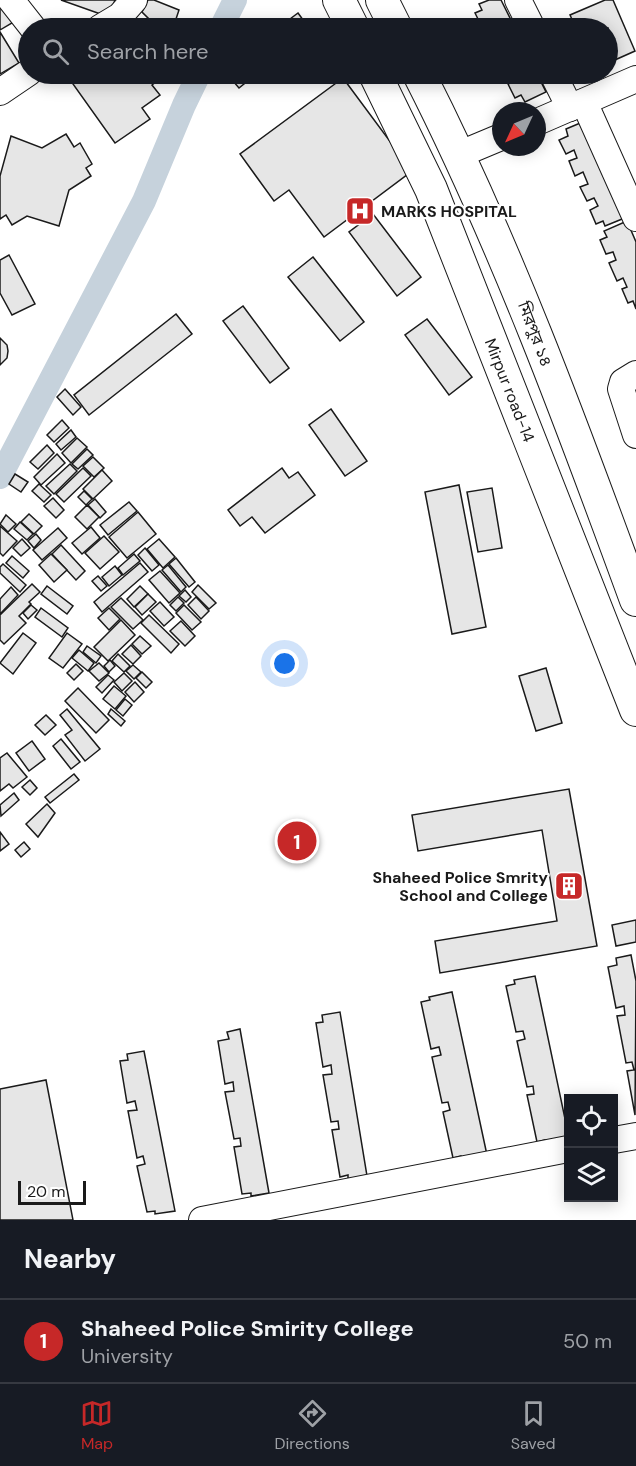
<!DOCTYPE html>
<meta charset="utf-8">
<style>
:root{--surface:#171b24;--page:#242831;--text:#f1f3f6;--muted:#9ea1a6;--line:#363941;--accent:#c62828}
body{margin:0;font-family:"DM Sans","Noto Sans Bengali",sans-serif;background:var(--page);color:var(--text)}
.controls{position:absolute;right:18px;bottom:18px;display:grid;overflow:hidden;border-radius:0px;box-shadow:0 3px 15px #0003}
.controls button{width:54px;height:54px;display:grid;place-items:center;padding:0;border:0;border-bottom:2px solid var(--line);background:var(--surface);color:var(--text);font:30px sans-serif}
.compass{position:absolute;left:492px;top:102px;width:54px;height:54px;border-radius:50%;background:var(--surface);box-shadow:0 3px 15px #0003;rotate:226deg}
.scale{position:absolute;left:18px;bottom:15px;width:68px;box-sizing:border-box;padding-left:6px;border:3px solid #1a1a1a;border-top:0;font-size:16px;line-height:21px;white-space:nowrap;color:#1a1a1a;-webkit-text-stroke:4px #fff;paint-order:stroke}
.you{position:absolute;left:285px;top:664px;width:21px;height:21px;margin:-15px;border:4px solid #fff;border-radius:50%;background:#1a73e8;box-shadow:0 0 0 9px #1a73e833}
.badge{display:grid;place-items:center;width:39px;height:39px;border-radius:50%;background:var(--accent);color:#fff;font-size:20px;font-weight:700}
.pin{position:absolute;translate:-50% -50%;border:3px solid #fff;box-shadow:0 2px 6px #0006}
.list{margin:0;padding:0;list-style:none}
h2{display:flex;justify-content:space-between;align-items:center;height:78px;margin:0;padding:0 24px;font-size:26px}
h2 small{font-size:20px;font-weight:400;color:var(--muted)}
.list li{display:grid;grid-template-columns:39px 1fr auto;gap:18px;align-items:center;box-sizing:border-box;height:84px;padding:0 24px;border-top:2px solid var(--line)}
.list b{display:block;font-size:22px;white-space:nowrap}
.list p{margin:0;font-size:20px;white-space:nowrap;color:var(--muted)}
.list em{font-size:20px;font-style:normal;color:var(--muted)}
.icon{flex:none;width:33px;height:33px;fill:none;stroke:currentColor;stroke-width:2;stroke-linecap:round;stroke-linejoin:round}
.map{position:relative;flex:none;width:636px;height:1220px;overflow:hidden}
.search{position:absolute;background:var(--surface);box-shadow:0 3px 15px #0003;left:18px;right:18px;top:18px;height:66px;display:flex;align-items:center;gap:15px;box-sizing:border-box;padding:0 21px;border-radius:33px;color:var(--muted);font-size:22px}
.sheet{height:162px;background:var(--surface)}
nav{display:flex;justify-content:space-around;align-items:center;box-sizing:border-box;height:84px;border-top:2px solid var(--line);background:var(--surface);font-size:16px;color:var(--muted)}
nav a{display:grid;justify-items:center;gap:3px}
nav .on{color:var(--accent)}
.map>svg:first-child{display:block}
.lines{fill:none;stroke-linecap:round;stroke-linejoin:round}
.canal{stroke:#c6d2dc;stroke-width:24}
.building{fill:#e6e6e6;stroke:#1a1a1a;stroke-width:1.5}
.minor-casing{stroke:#1a1a1a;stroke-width:28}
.major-casing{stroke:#1a1a1a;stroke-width:34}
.minor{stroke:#fff;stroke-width:26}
.major{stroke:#fff;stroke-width:32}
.labels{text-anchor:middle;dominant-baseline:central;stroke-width:4.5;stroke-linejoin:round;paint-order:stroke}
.poi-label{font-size:16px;font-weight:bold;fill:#1a1a1a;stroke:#fff;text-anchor:start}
.street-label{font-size:16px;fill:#1a1a1a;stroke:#fff}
</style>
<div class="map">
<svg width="636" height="1220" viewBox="0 0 636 1220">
<rect width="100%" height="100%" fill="#fff"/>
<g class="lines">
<g class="canal">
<polyline points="221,28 235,0"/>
<polyline points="0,477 144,201 184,105 199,74"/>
</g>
</g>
<g class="building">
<polygon points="0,0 17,20 0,30"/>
<polygon points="61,0 115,0 109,17"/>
<polygon points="148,0 154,0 179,10 173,28 154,28 152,22 142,12"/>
<polygon points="489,0 501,0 515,28 491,28 489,24 482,27 475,13 482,10 479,4"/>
<polygon points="605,0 613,0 635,51 608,63 608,28 576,28 570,15"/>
<polygon points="298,13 309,28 278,28"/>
<polygon points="0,32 19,63 0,74"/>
<polygon points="72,74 166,74 152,85 160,95 142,108 150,119 115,143 68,77"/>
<polygon points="227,74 253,74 255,75 239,88"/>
<polygon points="511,74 537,74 546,92 525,102 521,95 515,98 508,84 515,81"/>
<polygon points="343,78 412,171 324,237 289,190 274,201 240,154"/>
<polygon points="585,121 627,217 605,226 603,221 596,224 590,210 598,206 594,198 587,201 580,187 588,184 583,172 575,176 569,161 577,158 574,150 566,154 559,140 568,136 566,129"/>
<polygon points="66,134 74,147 80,143 92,164 86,168 91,176 69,190 59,226 27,216 12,225 6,215 0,219 0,176 11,136 42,148"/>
<polygon points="373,214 421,277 397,296 349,232"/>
<polygon points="627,221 636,242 636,309 633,301 628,303 622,289 627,287 623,278 617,281 609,263 616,260 613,252 606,254 600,240 607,237 604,231"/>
<polygon points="9,255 35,304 12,315 0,293 0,260"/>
<polygon points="313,257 364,322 340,341 288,277"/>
<polygon points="243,306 289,368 270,383 223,321"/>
<polygon points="176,314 192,334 89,415 74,395"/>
<polygon points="427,319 472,377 449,395 405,335"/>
<polygon points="0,338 7,345 8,351 7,358 0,365"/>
<polygon points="65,389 81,407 73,415 57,397"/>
<polygon points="331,409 367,461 345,476 309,425"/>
<polygon points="62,420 69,428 54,442 47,435"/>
<polygon points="71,430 76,437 61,450 56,444"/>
<polygon points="77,438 87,447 71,463 62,453"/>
<polygon points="47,445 54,453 38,469 30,462"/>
<polygon points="87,449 93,455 78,469 72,464"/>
<polygon points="57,454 65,463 41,485 34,477"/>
<polygon points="93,457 104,468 94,477 83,466"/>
<polygon points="70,464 77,471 54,494 46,486"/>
<polygon points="83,468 91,476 64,502 56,494"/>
<polygon points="282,468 289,478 298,472 315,495 265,533 252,517 240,526 228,510"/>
<polygon points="102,470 112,481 93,499 83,489"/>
<polygon points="15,474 28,482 21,492 9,484"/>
<polygon points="39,484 51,495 44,502 32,491"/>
<polygon points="459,485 486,627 452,634 425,492"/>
<polygon points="492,488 502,548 478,552 467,492"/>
<polygon points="84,491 92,499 86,505 78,497"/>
<polygon points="53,498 64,510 56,518 44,506"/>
<polygon points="95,499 106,512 100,518 88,505"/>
<polygon points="129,502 137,511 108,535 100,525"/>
<polygon points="87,505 99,517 87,529 75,517"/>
<polygon points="138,512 156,534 127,558 109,537"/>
<polygon points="29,514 42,526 34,534 21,522"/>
<polygon points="6,515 16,524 8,532 0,524"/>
<polygon points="20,522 33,534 27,540 14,529"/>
<polygon points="0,526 17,541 3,556 0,553"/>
<polygon points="91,527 100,538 82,554 72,543"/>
<polygon points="58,528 67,538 42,560 33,550"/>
<polygon points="36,534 41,540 34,548 28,541"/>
<polygon points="104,536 119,552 100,569 85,553"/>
<polygon points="22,539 30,548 21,556 13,548"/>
<polygon points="159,539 175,557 163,568 147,549"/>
<polygon points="61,545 85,571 76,580 52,554"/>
<polygon points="145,548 159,565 152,571 138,555"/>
<polygon points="51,554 67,570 54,582 39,565"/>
<polygon points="134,554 140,561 123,575 118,568"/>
<polygon points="12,556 29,571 23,578 6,563"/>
<polygon points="176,558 195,582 189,587 169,564"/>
<polygon points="140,563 148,572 102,612 94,602"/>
<polygon points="3,564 26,585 20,592 0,573 0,567"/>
<polygon points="168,565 186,587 181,592 162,570"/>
<polygon points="115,566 122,575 109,586 102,577"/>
<polygon points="160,571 180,593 169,603 149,580"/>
<polygon points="98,576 107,586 101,591 92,581"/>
<polygon points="32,584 40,592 29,602 31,604 19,616 26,623 4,644 0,640 0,615"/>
<polygon points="198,585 216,603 209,609 192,592"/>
<polygon points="47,586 73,606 67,614 41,594"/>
<polygon points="140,586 148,594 134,607 127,599"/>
<polygon points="11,587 18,595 0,614 0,599"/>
<polygon points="185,590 191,597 186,602 179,596"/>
<polygon points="148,594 156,602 142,615 135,607"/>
<polygon points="178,597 184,603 176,611 170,605"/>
<polygon points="196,597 209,611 201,619 188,605"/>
<polygon points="121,598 143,620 133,629 111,607"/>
<polygon points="160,602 174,617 164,626 150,611"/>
<polygon points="31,605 37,610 28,619 23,613"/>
<polygon points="184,605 201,622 192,630 176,613"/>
<polygon points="41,608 68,628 62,637 35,617"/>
<polygon points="109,608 120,619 109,630 98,618"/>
<polygon points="149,615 179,644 171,653 141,623"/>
<polygon points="121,620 135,635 108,661 94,647"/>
<polygon points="181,621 195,636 185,646 170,631"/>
<polygon points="23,633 36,643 13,674 0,663"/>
<polygon points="67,633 82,644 63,668 49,658"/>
<polygon points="140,636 151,646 142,654 132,644"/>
<polygon points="131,645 141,656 133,664 122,654"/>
<polygon points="87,646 101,656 96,663 83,652"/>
<polygon points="79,650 94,663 88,671 72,658"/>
<polygon points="118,654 130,666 124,672 112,661"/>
<polygon points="110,660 115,666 109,672 104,666"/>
<polygon points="99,663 109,673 99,681 89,671"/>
<polygon points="76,664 83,671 74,680 67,673"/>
<polygon points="133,665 141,672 134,679 126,671"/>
<polygon points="546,668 562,723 536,731 519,676"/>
<polygon points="142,672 152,682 146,688 136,678"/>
<polygon points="124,673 132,681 122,691 114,682"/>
<polygon points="108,675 114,680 102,693 96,687"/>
<polygon points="135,682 144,692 134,702 125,692"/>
<polygon points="114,686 126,696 115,709 103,699"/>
<polygon points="78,688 109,720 96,733 65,701"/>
<polygon points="125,699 132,705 123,716 116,710"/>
<polygon points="67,709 100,749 85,761 65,735 72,730 60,715"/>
<polygon points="111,709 125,721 121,726 108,714"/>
<polygon points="46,715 56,725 45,735 35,725"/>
<polygon points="61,739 80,762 71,769 53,746"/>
<polygon points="32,741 45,759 29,771 16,753"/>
<polygon points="7,753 27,777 13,788 9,784 0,791 0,758"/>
<polygon points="74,774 79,780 50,803 45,797"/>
<polygon points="30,780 37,788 30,795 22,787"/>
<polygon points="569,789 597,946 440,973 435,941 557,921 542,830 418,851 412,815"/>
<polygon points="14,793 19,800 1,816 0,805"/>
<polygon points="47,804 55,813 38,837 26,824"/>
<polygon points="0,832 9,844 0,851"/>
<polygon points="24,842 30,849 21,857 15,850"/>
<polygon points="636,920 636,942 616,946 612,925"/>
<polygon points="631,955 636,981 635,1115 627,1071 634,1070 632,1062 626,1063 617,1016 625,1015 624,1006 616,1008 608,967 617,965 616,958"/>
<polygon points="535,976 568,1133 568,1139 546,1143 545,1140 537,1142 527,1095 534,1094 533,1086 527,1087 517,1041 525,1039 523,1031 516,1032 506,986 515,984 514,980"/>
<polygon points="452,992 487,1155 462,1160 461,1156 453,1158 443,1112 450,1110 448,1102 442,1103 432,1057 441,1055 439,1047 431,1049 421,1002 430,1000 429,997"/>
<polygon points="340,1012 367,1176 348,1179 348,1175 340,1177 332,1130 339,1129 338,1121 331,1122 323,1075 332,1074 331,1065 323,1067 316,1023 323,1022 322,1015"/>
<polygon points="240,1029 269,1193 251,1196 251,1193 242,1194 234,1147 241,1146 240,1138 234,1139 225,1092 234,1091 233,1082 225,1084 218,1041 229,1039 227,1032"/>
<polygon points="144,1051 175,1211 155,1214 155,1211 147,1212 137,1166 145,1164 143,1156 137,1158 128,1111 137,1110 135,1101 127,1103 120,1061 128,1060 127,1054"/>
<polygon points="46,1080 73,1220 0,1220 0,1089"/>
</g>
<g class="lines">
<g class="minor-casing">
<g id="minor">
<polyline points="11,0 33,28"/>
<polyline points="518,0 532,28"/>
<polyline points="100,28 120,16 134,0"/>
<polyline points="553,74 570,108"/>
<polyline points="0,92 28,73"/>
<polyline points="584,102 636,218"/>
<polyline points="537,122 636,79"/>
<polyline points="458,155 501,137"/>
<polyline points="636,374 623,382 621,389 636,435"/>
<polyline points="614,1140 636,1136"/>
<polyline points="202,1220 568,1149"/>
</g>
</g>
<g class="major-casing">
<g id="major">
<polyline points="339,0 353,28"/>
<polyline points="382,0 396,28"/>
<path id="s1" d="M375 74 431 189 636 710"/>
<path d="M419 74C505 243 571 422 636 600"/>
</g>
</g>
<use href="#minor" class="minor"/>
<use href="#major" class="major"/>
</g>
<defs>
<g id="hospital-square" transform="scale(1.5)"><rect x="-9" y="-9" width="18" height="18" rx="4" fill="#c62828" stroke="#fff"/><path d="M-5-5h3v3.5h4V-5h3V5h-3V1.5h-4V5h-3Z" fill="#fff"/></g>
<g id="building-square" transform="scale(1.5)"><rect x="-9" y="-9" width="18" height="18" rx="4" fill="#c62828" stroke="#fff"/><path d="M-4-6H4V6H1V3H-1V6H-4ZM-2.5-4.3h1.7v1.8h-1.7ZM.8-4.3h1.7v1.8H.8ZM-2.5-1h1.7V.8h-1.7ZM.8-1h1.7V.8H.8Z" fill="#fff"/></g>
</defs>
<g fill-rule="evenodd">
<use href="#hospital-square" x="360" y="211"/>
<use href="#building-square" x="569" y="886"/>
</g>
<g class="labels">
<g class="poi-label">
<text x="381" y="211">MARKS HOSPITAL</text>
<text x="548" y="877" text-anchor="end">Shaheed Police Smrity<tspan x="548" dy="18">School and College</tspan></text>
</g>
<g class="street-label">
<text transform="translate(535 334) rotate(69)">মিরপুর ১৪</text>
<text stroke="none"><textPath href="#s1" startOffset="344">Mirpur road-14</textPath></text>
</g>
</g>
</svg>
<div class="controls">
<button><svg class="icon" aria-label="locate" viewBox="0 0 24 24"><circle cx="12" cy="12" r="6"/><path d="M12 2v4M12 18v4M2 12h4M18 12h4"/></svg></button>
<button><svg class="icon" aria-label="layers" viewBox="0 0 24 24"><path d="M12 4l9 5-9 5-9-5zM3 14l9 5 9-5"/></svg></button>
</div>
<svg class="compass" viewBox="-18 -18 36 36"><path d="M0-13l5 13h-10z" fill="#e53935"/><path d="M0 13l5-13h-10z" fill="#9ea1a6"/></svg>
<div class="scale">20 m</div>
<div class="you"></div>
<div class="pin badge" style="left:297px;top:841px">1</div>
<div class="search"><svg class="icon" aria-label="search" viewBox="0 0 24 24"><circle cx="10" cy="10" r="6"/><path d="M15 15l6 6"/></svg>Search here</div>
</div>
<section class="sheet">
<h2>Nearby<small></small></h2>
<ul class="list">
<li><span class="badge">1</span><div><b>Shaheed Police Smirity College</b><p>University</p></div><em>50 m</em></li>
</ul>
</section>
<nav>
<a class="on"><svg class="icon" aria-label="map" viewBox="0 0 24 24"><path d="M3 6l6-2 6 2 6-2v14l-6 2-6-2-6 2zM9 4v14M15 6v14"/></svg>Map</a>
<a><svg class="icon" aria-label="directions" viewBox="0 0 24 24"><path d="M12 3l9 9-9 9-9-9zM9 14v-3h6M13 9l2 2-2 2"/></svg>Directions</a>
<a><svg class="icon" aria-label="saved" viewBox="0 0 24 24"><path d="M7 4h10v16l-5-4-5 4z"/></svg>Saved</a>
</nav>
